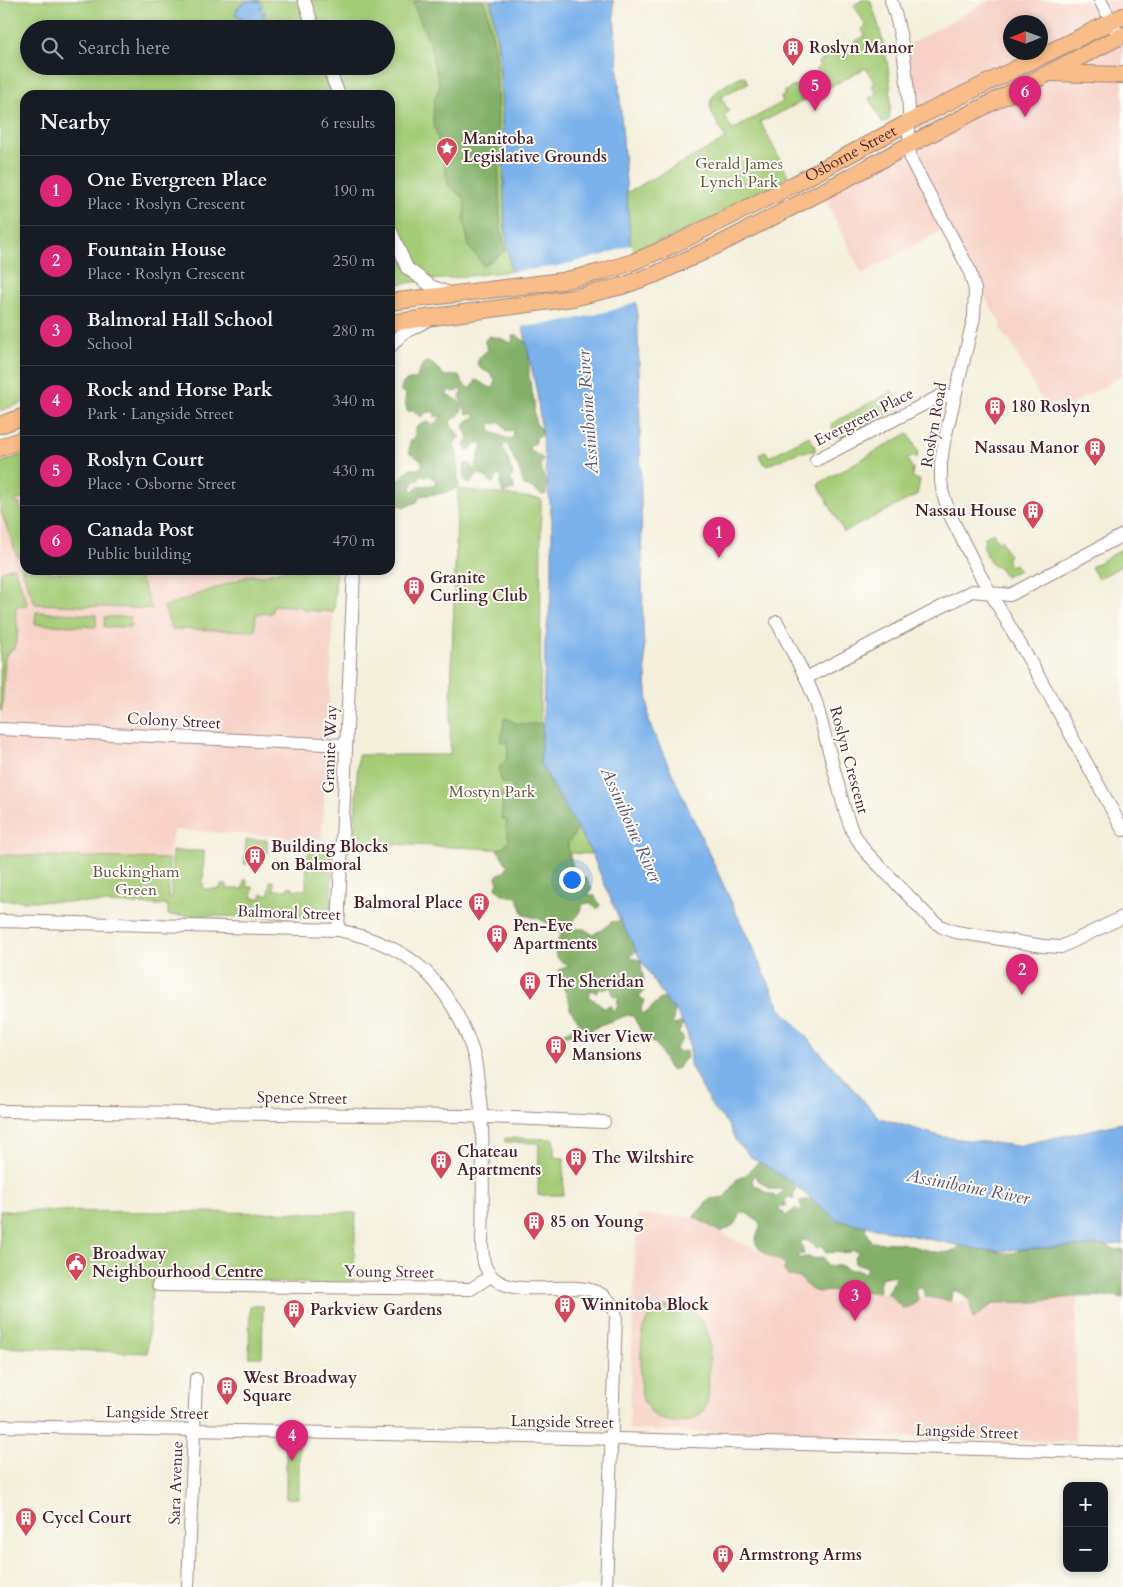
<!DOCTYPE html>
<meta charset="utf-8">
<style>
:root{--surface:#171b24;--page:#242831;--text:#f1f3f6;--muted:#9ea1a6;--line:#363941;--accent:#db2777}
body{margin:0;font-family:Cardo,serif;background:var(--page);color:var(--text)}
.controls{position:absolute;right:15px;bottom:15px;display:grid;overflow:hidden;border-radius:10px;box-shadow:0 2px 8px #0003}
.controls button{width:45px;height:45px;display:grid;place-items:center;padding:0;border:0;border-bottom:1px solid var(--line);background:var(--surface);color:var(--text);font:25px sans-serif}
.compass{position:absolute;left:1003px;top:15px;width:45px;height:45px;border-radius:50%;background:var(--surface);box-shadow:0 2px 8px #0003;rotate:269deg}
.you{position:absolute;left:571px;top:879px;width:18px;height:18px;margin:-12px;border:4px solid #fff;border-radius:50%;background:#1a73e8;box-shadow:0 0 0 8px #1a73e833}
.badge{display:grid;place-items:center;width:32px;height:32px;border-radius:50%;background:var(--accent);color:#fff;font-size:16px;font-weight:700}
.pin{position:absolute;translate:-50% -41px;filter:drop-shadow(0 1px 2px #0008)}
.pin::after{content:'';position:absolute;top:26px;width:18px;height:15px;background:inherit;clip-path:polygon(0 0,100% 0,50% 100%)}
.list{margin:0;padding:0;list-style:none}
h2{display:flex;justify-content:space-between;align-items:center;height:65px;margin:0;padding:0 20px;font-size:21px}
h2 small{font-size:16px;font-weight:400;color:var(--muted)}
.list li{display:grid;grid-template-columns:32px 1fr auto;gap:15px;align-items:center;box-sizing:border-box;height:70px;padding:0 20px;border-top:1px solid var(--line)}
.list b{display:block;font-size:19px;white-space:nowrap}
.list p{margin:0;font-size:16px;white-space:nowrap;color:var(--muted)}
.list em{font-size:16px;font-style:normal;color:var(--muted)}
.icon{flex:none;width:28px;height:28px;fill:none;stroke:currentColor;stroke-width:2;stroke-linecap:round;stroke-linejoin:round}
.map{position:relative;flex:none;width:1123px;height:1587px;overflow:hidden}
.search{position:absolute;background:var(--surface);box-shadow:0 2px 8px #0003;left:20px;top:20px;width:375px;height:55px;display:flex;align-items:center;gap:12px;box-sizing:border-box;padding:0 18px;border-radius:28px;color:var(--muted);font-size:19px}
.panel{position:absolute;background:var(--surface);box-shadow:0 2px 8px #0003;left:20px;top:90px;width:375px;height:485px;border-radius:15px}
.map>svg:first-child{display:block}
.built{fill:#f7d1c6;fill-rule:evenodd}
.green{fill:#a4cc77;stroke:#777651;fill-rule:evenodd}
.forest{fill:#83b068;stroke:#66684a;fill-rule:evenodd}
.water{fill:#7cb2eb;stroke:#63688b}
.pier{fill:#f3efdb}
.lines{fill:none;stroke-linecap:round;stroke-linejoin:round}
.minor-casing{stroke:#9e8783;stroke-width:14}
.major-casing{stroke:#9e8783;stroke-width:18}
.minor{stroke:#fff;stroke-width:12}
.major{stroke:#f8bd88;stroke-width:16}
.labels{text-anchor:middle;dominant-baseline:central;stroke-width:4;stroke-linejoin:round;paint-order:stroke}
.poi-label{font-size:16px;font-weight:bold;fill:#4a1f2b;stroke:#fdfcf7;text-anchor:start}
.street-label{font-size:16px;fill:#4a1f2b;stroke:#fdfcf7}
.park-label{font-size:16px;fill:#655342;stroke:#fdfcf7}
.water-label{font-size:18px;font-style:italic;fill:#5c526e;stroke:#fdfcf7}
</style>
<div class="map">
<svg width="1123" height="1587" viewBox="0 0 1123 1587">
<rect width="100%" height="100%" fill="#fdfcf7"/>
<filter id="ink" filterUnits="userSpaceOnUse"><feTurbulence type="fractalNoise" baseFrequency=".02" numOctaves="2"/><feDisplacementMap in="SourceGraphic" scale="10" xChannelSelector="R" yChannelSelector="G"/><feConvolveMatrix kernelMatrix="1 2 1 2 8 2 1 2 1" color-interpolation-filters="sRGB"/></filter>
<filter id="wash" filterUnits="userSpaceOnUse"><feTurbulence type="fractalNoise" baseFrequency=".0096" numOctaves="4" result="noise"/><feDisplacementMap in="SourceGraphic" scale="20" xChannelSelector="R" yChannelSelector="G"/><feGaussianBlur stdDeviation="1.12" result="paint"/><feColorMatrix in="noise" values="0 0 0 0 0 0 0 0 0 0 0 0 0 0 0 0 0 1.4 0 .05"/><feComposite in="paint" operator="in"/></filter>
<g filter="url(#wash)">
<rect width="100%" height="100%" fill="#f3efdb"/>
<g class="built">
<path d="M991 0H1123V376L1050 416 1008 338H1006L1000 327 1002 326 986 298 975 290 947 228 862 274 822 192 909 145 902 48ZM1010 22H1040V52H1010ZM1035 70 1048 73 920 139Z"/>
<polygon points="25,452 25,570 336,570 322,839 173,830 169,859 0,855 0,461"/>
<polygon points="637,1215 694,1217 740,1243 847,1289 959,1302 1077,1287 1075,1442 629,1430"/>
</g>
<g class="green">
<path d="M0 0H491L499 54 502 109 505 226 511 271 390 285V95H25V402L0 411ZM29 29H386V66H29Z"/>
<path d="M862 0H870C883 36 895 81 889 120L883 124 869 98 877 94 872 86 875 84 866 68 768 119 760 121 793 185 631 254 626 193 726 139C722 130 714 120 711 110 706 93 729 83 741 76L745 77 748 83 721 97 729 112 724 115 732 130 783 102 781 97 785 95 783 92 819 73 816 68 820 66 818 62 865 36 862 29 866 26 854 5Z"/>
<path d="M892 391 901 407 845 437C836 439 834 431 831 424Z"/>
<polygon points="908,433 918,451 917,458 912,457 907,459 913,469 912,475 914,478 920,480 917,495 844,532 818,484"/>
<polygon points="809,436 815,447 815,451 799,452 768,465 763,463 759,455 766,451 769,457"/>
<polygon points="25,454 25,494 23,495 23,498 15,501 16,504 19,503 25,519 25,555 18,558 0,509 0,463"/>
<polygon points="458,489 541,499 540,763 592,854 354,842 358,755 450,755 452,655"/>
<path d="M993 533 998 542 1001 540 1009 556 1006 558 1010 566 1015 564 1019 570 1005 577 1000 568 992 565C989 558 981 549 985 541L983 538Z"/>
<polygon points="1123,549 1123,565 1098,579 1091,567"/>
<polygon points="25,563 25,570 51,570 47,572 120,575 119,570 137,570 152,609 35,604 20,565"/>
<polygon points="14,567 28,605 22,605 15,609 18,631 15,647 5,656 2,711 0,711 0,572"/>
<polygon points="279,570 336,570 334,612 303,610 303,607 273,605 272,613 256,614 255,631 172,629 164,607 251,575 263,576"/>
<polygon points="36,612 96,615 96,627 35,624"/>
<polygon points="105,617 130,617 131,627 104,627"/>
<polygon points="246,840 267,840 267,853 250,852 249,864 244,864"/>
<polygon points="320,843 329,844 333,851 331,908 323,909 320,918 168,915 168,905 0,900 0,855 169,859 168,898 171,899 172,851 204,851 203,889 220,889 221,885 227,885 227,889 243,889 244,880 247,880 247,887 253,887 252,898 261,898 262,894 269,895 270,881 274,881 274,890 287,890 288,887 293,887 293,890 306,890 307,855"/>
<polygon points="505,1138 554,1139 554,1157 564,1158 563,1195 538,1195 539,1143 505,1142"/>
<polygon points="0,1211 356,1213 353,1285 153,1279 147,1353 0,1347"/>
<polygon points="250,1306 263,1306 262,1357 249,1357"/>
<path d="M665 1307C687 1305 706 1317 709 1339 711 1350 709 1363 709 1374 708 1385 710 1398 705 1408 696 1426 664 1426 651 1412 647 1407 643 1402 642 1396 639 1385 641 1333 645 1324 649 1315 657 1311 665 1307Z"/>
<rect x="286" y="1442" width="13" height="56"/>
</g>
<g class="forest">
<polygon points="416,0 482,0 486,5 496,55 500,225 506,250 484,266 469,247 464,220 465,199 448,185 444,160 433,122 434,100 440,85 434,64 430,43 413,4"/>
<path d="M517 335 527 343 529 356V377L534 401 535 422 542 431 543 435 536 437V442L528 448 543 459 540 466 546 482V494L542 495 531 487 524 486 521 474 507 444 503 445 504 453C510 458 508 467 513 473L510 481 513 482 514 490 503 493 500 484 502 477 498 475 492 484 487 478 478 473 469 484 464 482V464L467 463 471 465 472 470C480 463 477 453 483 444 478 442 474 445 471 449L467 450 464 445 465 442 469 440V437L464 429C465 421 468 420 475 417V414H467L460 399 462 389 454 392 450 390 446 395C450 397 455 398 458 401 468 410 457 417 450 421L451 425 460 437 455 441 454 446 457 455 459 486C448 496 434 493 420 496L417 502 405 507 396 504 390 500V492C393 488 407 470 410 469 411 469 418 469 419 469L423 465 421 460 409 453 410 441 415 438C413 429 418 423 428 422L431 425 437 422 442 416 435 417V412H427L424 414 423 417 418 415 413 411H407L405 401 406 392H401C400 380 408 381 417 378 424 352 431 362 445 376L458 375 465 386 471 389 476 380 491 388 494 387C498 375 488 373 480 368L477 363 480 357 488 349 485 343V340L489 336 502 339 511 343 513 340 512 336ZM498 422H501L506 431 514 430 513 438C506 440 498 434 491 432L490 425 491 423 497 424ZM420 474 424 476H430L435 481 436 486 430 485 419 486 413 491 411 489 414 480H419Z"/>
<path d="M504 719H509C518 727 532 723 543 724L540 763 578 829 568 843V849L575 874 581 877 586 878 592 889 589 892V896H595L600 905 597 909 590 903 583 904 577 917 573 921V925L577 929H584L592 934 602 930 611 922 621 921 636 950 630 958 641 960 642 973 644 978 643 982 644 990 639 998 645 1000 642 1005 641 1011 644 1014 646 1013 659 1000 665 998 669 1005 675 1010 672 1023 675 1025 682 1022 683 1025 678 1033 683 1037V1040L676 1048 679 1053 683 1051 686 1052 687 1058 681 1062 678 1068 672 1070 669 1068 657 1045 641 1031 633 1016 628 1015 600 1025 585 1034 565 1035 564 1032 575 1027 580 1023 570 1009V1003L564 989 559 970 569 966 568 964C549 958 555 947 561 934L554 926 537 918 524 915 517 897C508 896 499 896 496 886L498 883 496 878 497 875 505 871 508 866 497 849 504 847 509 840C507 830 504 831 507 821L501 817 503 803 500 801V794L513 788 511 784 502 783 499 771 500 766C509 760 508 752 507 742H501ZM608 987 612 989V993L614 997 618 995 617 1009 612 1011 611 1006H607L605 1009 599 1003 589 997 590 992 591 990 597 993 598 989H607Z"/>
<path d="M759 1161 796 1186 793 1196 794 1200 790 1197 788 1198 786 1197 785 1203 787 1204 785 1207 782 1205 779 1208 780 1211 784 1213 785 1217 796 1208 799 1212 801 1211 802 1209 800 1205V1201L812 1199 837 1220 865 1225 866 1232 871 1242C881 1243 890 1242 899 1243 916 1245 947 1262 961 1245L1006 1253H1014L1021 1249 1106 1245 1116 1250 1123 1249V1298L1114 1296 1072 1297 1035 1302 994 1303 973 1319 970 1301 958 1291H952L951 1301 926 1297 922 1288H918L915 1290C916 1293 917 1295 918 1298 918 1305 908 1308 902 1308L888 1294C888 1288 894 1283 895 1277L894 1275 881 1278 878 1293 863 1291 859 1287 847 1283 841 1286 847 1289C839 1289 822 1294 815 1291 802 1286 808 1277 788 1276L784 1271 785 1263C774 1258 759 1254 755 1241L760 1227V1223L746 1213 740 1214C738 1224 730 1228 720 1232L694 1217 695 1215 710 1199 725 1197 737 1179 746 1175ZM755 1175 757 1179 770 1189H783L782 1193 775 1198 773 1194C767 1195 762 1190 759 1186H755L752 1182 753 1176ZM804 1240 808 1241 817 1248 821 1246 826 1253C835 1251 846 1255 854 1250L858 1254 854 1258 855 1263 865 1266 867 1268 864 1274 857 1270H848L842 1266H828L823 1257 816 1259C809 1255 805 1258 798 1258L797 1255 804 1254 801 1242Z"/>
</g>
<g class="water">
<path d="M251 0 260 2 264 6 260 7 261 13 264 10 265 12V15L262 14 264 19 268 18 267 24 264 29 239 28 244 27 242 21V23L238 22 239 19 242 20 239 15 235 16C236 6 243 2 251 0Z"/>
<polygon points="491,0 613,0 631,254 637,312 639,366 643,629 649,723 780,1008 879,1118 943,1137 1017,1146 1123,1123 1123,1244 986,1251 837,1220 787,1179 751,1157 737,1143 727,1123 713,1108 690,1065 690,1046 687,1032 676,1010 669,1005 641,960 617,914 592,854 540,763 543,724 545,643 552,590 552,521 537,393 511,271 505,226 502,109 499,54"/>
</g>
<polygon class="pier" points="632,244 638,301 610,311 562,322 520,327 509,272 554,267 604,255"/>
</g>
<g filter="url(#ink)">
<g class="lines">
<g class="minor-casing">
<g id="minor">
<polyline points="304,0 314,29"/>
<path d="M891 0C903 35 907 73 909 110 909 127 908 143 911 160L969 269 975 290 974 317 944 442 941 463V481L943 494 950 515 979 573 1046 689 1123 830"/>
<polyline points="1100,0 1115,29"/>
<polyline points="328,66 339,95"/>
<polyline points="390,229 407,268 431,286 452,294"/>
<polyline points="390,347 402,334 428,320"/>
<polyline points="816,460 942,395 954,398"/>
<polyline points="1123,535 1010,595 972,591 806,678 816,702 845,811 852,831 865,851 931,919 942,927 956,932 1043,946 1061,947 1123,917"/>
<polyline points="777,622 806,678"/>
<polyline points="0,729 346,745"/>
<path d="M0 921 338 930C366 936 394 946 417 964 444 985 467 1027 475 1060 478 1076 479 1093 481 1109 484 1154 483 1200 482 1245 483 1253 482 1261 486 1268 508 1314 604 1259 616 1316L606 1587"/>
<polyline points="338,930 354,570"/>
<polyline points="0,1111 464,1116 604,1122"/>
<polyline points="158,1285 471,1289 491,1276"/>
<polyline points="0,1426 619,1439 1123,1453"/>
<polyline points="188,1587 196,1379"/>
</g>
</g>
<g class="major-casing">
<g id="major">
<polyline points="1051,73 1123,75"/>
<path id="s1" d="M390 302 562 281 601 272 633 262 673 245 793 185 924 114 1123 16"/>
<polyline points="390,323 573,298 622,286 656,274 720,244 833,186 909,145 1123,35"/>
<polyline points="0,425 25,416"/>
<polyline points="0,448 25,438"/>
</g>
</g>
<use href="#minor" class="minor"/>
<use href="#major" class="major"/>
</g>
</g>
<defs>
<g id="building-pin" transform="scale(1.125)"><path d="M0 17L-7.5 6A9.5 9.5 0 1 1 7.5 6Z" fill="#d1495b" stroke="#fdfcf7"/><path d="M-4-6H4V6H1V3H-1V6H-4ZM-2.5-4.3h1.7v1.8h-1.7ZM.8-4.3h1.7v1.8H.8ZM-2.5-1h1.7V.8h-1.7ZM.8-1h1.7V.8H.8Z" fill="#fff"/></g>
<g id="sight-pin" transform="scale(1.125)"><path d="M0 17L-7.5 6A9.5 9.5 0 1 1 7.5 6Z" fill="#d1495b" stroke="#fdfcf7"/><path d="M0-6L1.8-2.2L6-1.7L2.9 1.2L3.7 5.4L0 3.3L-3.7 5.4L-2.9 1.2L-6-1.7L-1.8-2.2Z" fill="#fff"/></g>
<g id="civic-pin" transform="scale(1.125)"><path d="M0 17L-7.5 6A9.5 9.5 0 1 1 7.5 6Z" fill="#d1495b" stroke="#fdfcf7"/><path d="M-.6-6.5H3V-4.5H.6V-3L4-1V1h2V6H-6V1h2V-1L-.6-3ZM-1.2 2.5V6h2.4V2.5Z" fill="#fff"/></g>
</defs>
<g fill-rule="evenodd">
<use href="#building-pin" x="793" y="48"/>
<use href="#sight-pin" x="447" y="148"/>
<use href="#building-pin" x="995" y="407"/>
<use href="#building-pin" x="1095" y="448"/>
<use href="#building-pin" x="1033" y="511"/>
<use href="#building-pin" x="414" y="587"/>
<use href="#building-pin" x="255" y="856"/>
<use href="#building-pin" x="479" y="903"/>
<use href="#building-pin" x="497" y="935"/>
<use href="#building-pin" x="530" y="982"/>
<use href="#building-pin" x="556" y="1046"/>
<use href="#building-pin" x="576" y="1158"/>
<use href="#building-pin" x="441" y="1161"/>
<use href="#building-pin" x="534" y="1222"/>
<use href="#civic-pin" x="76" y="1263"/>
<use href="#building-pin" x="565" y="1305"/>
<use href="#building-pin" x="294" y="1310"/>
<use href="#building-pin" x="227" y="1387"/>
<use href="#building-pin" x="26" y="1518"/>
<use href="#building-pin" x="723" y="1555"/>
</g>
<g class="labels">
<g class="poi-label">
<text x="809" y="48">Roslyn Manor</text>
<text x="463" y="139">Manitoba<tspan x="463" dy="18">Legislative Grounds</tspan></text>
<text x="1011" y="407">180 Roslyn</text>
<text x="1079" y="448" text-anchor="end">Nassau Manor</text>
<text x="1017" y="511" text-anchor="end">Nassau House</text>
<text x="430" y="578">Granite<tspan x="430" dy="18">Curling Club</tspan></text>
<text x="271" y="847">Building Blocks<tspan x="271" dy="18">on Balmoral</tspan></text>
<text x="463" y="903" text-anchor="end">Balmoral Place</text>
<text x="513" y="926">Pen-Eve<tspan x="513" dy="18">Apartments</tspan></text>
<text x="546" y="982">The Sheridan</text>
<text x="572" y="1037">River View<tspan x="572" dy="18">Mansions</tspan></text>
<text x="457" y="1152">Chateau<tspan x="457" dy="18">Apartments</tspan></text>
<text x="592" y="1158">The Wiltshire</text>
<text x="550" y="1222">85 on Young</text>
<text x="92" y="1254">Broadway<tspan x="92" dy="18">Neighbourhood Centre</tspan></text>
<text x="581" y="1305">Winnitoba Block</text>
<text x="310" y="1310">Parkview Gardens</text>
<text x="243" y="1378">West Broadway<tspan x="243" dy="18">Square</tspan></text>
<text x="42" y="1518">Cycel Court</text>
<text x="739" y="1555">Armstrong Arms</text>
</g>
<g class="street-label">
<text stroke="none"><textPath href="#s1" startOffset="490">Osborne Street</textPath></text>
<text transform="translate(864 417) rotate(-27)">Evergreen Place</text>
<text transform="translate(934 425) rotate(-80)">Roslyn Road</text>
<text transform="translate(174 721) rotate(3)">Colony Street</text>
<text transform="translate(330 749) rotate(-88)">Granite Way</text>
<text transform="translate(849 760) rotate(75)">Roslyn Crescent</text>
<text transform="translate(289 913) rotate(2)">Balmoral Street</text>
<text transform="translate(302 1098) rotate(1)">Spence Street</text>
<text transform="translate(389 1272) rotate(1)">Young Street</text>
<text transform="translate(157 1413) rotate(1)">Langside Street</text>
<text transform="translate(562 1422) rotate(1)">Langside Street</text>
<text transform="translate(967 1432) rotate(2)">Langside Street</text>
<text transform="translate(176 1483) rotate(-88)">Sara Avenue</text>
</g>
<g class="park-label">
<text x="739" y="164">Gerald James<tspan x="739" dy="18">Lynch Park</tspan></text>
<text x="492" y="792">Mostyn Park</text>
<text x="136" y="872">Buckingham<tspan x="136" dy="18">Green</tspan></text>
</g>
<g class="water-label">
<text transform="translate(588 412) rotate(-94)">Assiniboine River</text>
<text transform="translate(631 825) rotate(66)">Assiniboine River</text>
<text transform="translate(968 1187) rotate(11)">Assiniboine River</text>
</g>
</g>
</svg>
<div class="controls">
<button>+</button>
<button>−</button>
</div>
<svg class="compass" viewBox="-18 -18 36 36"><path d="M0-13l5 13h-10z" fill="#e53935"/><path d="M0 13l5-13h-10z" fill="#9ea1a6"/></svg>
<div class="you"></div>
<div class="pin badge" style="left:719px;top:558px">1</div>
<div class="pin badge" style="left:1022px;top:995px">2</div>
<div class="pin badge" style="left:855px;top:1321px">3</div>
<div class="pin badge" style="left:292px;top:1461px">4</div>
<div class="pin badge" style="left:815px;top:111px">5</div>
<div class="pin badge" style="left:1025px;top:117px">6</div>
<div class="search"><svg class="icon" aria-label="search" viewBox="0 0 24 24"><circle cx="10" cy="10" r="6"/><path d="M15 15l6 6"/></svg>Search here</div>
<section class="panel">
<h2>Nearby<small>6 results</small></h2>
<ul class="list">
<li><span class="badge">1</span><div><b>One Evergreen Place</b><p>Place · Roslyn Crescent</p></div><em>190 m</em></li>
<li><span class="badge">2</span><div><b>Fountain House</b><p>Place · Roslyn Crescent</p></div><em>250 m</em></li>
<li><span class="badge">3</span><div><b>Balmoral Hall School</b><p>School</p></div><em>280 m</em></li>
<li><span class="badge">4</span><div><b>Rock and Horse Park</b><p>Park · Langside Street</p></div><em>340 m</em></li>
<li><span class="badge">5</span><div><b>Roslyn Court</b><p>Place · Osborne Street</p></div><em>430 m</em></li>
<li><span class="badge">6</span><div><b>Canada Post</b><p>Public building</p></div><em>470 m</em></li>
</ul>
</section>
</div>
